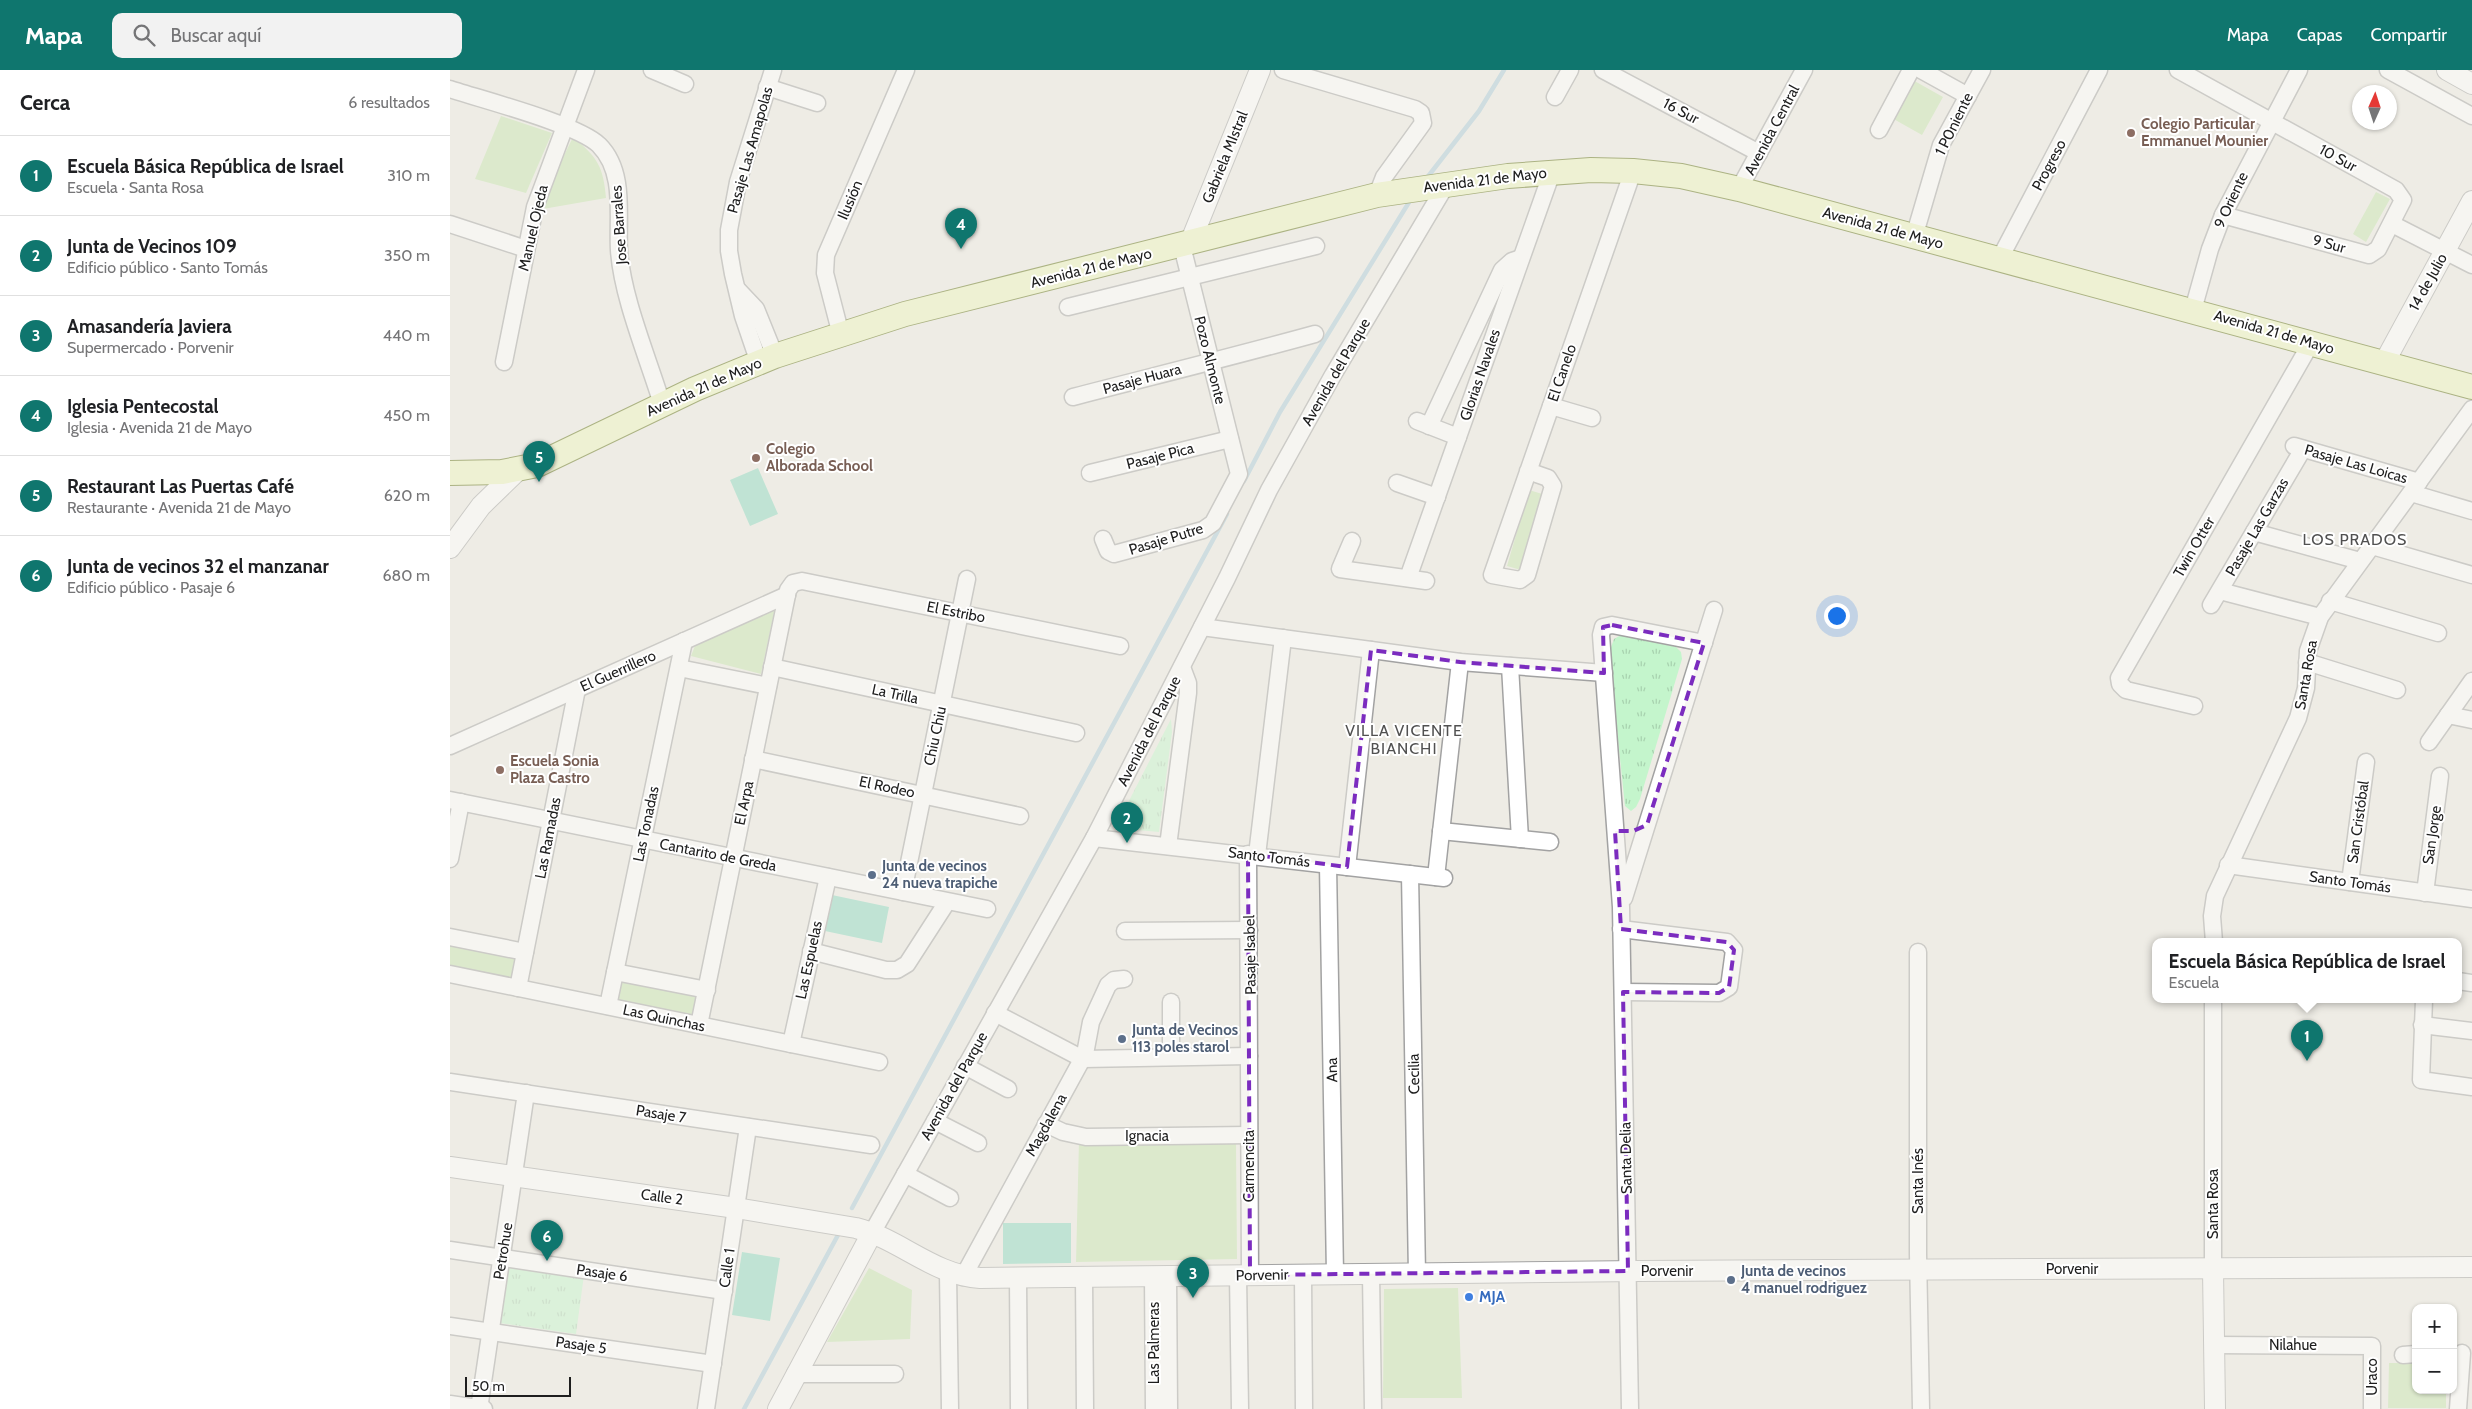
<!DOCTYPE html>
<html lang="es">
<meta charset="utf-8">
<style>
:root{--surface:#fff;--page:#f2f2f2;--text:#202124;--muted:#757577;--line:#e0e0e0;--accent:#0f766e}
body{margin:0;font-family:Cabin,sans-serif;background:var(--page);color:var(--text)}
.controls{position:absolute;right:15px;bottom:15px;display:grid;overflow:hidden;border-radius:10px;box-shadow:0 1px 4px #0004}
.controls button{width:45px;height:45px;display:grid;place-items:center;padding:0;border:0;border-bottom:1px solid var(--line);background:var(--surface);color:var(--text);font:25px sans-serif}
.compass{position:absolute;left:1902px;top:15px;width:45px;height:45px;border-radius:50%;background:var(--surface);box-shadow:0 1px 4px #0004;rotate:3deg}
.scale{position:absolute;left:15px;bottom:12px;width:106px;box-sizing:border-box;padding-left:5px;border:2px solid #1e1e1e;border-top:0;font-size:14px;line-height:18px;white-space:nowrap;color:#1e1e1e;-webkit-text-stroke:4px #fff;paint-order:stroke}
.you{position:absolute;left:1386px;top:545px;width:18px;height:18px;margin:-12px;border:4px solid #fff;border-radius:50%;background:#1a73e8;box-shadow:0 0 0 8px #1a73e833}
.badge{display:grid;place-items:center;width:32px;height:32px;border-radius:50%;background:var(--accent);color:#fff;font-size:16px;font-weight:700}
.pin{position:absolute;translate:-50% -41px;filter:drop-shadow(0 1px 2px #0008)}
.pin::after{content:'';position:absolute;top:26px;width:18px;height:15px;background:inherit;clip-path:polygon(0 0,100% 0,50% 100%)}
.popup{position:absolute;left:1702px;top:868px;width:310px;height:65px;box-sizing:border-box;display:grid;place-content:center;border-radius:10px;background:var(--surface);filter:drop-shadow(0 1px 4px #0005);font-size:16px;white-space:nowrap;color:var(--muted)}
.popup b{font-size:19px;color:var(--text)}
.popup::after{content:'';position:absolute;left:50%;top:100%;margin-left:-10px;border:10px solid transparent;border-top-color:var(--surface)}
.list{margin:0;padding:0;list-style:none}
h2{display:flex;justify-content:space-between;align-items:center;height:65px;margin:0;padding:0 20px;font-size:21px}
h2 small{font-size:16px;font-weight:400;color:var(--muted)}
.list li{display:grid;grid-template-columns:32px 1fr auto;gap:15px;align-items:center;box-sizing:border-box;height:80px;padding:0 20px;border-top:1px solid var(--line)}
.list b{display:block;font-size:19px;white-space:nowrap}
.list p{margin:0;font-size:16px;white-space:nowrap;color:var(--muted)}
.list em{font-size:16px;font-style:normal;color:var(--muted)}
.icon{flex:none;width:28px;height:28px;fill:none;stroke:currentColor;stroke-width:2;stroke-linecap:round;stroke-linejoin:round}
.map{position:relative;flex:none;width:2022px;height:1339px;overflow:hidden}
header{display:flex;align-items:center;gap:30px;box-sizing:border-box;height:70px;padding:0 25px;background:var(--accent);color:#fff}
header strong{font-size:24px}
nav{display:flex;gap:28px;margin-inline-start:auto;font-size:18px}
.search{width:350px;height:45px;background:var(--page);display:flex;align-items:center;gap:12px;box-sizing:border-box;padding:0 18px;border-radius:10px;color:var(--muted);font-size:19px}
main{display:flex}
aside{flex:1;background:var(--surface)}
.map>svg:first-child{display:block}
.grass{fill:#c5e5ae}
.park{fill:url(#park-tufts)}
.pitch{fill:#88d8bf}
.lines{fill:none;stroke-linecap:round;stroke-linejoin:round}
.stream{stroke:#a8cad9;stroke-width:4.5}
.minor-casing{stroke:#a2a2a2;stroke-width:19}
.tertiary-casing{stroke:#a2a2a2;stroke-width:22}
.secondary-casing{stroke:#5b6d0d;stroke-width:26}
.minor{stroke:#fff;stroke-width:16}
.tertiary{stroke:#fff;stroke-width:20}
.secondary{stroke:#edf5bc;stroke-width:24}
.marked{fill:none;stroke:#7b2cbf;stroke-width:4;stroke-dasharray:10 6;stroke-linejoin:round}
.education-dot{fill:#8d6e63;stroke:#fff;stroke-width:2}
.service-dot{fill:#5c6f8a;stroke:#fff;stroke-width:2}
.shop-dot{fill:#3f7fe0;stroke:#fff;stroke-width:2}
.labels{text-anchor:middle;dominant-baseline:central;stroke-width:4;stroke-linejoin:round;paint-order:stroke}
.street-label{font-size:15px;fill:#1e1e1e;stroke:#fff}
.education-label{font-size:15px;font-weight:bold;fill:#785e54;stroke:#fff;text-anchor:start}
.service-label{font-size:15px;font-weight:bold;fill:#4e5e75;stroke:#fff;text-anchor:start}
.shop-label{font-size:15px;font-weight:bold;fill:#366cbe;stroke:#fff;text-anchor:start}
.neighbourhood-label{font-size:16px;letter-spacing:1px;fill:#515151;stroke:#fff}
</style>
<header>
<strong>Mapa</strong>
<div class="search"><svg class="icon" aria-label="search" viewBox="0 0 24 24"><circle cx="10" cy="10" r="6"/><path d="M15 15l6 6"/></svg>Buscar aquí</div>
<nav><a>Mapa</a><a>Capas</a><a>Compartir</a></nav>
</header>
<main>
<aside>
<h2>Cerca<small>6 resultados</small></h2>
<ul class="list">
<li><span class="badge">1</span><div><b>Escuela Básica República de Israel</b><p>Escuela · Santa Rosa</p></div><em>310 m</em></li>
<li><span class="badge">2</span><div><b>Junta de Vecinos 109</b><p>Edificio público · Santo Tomás</p></div><em>350 m</em></li>
<li><span class="badge">3</span><div><b>Amasandería Javiera</b><p>Supermercado · Porvenir</p></div><em>440 m</em></li>
<li><span class="badge">4</span><div><b>Iglesia Pentecostal</b><p>Iglesia · Avenida 21 de Mayo</p></div><em>450 m</em></li>
<li><span class="badge">5</span><div><b>Restaurant Las Puertas Café</b><p>Restaurante · Avenida 21 de Mayo</p></div><em>620 m</em></li>
<li><span class="badge">6</span><div><b>Junta de vecinos 32 el manzanar</b><p>Edificio público · Pasaje 6</p></div><em>680 m</em></li>
</ul>
</aside>
<div class="map">
<svg width="2022" height="1339" viewBox="0 0 2022 1339">
<defs>
<pattern id="park-tufts" width="24" height="20" patternUnits="userSpaceOnUse" patternTransform="scale(1.25)"><rect width="24" height="20" fill="#c4f5cc"/><path d="M3 7l-1-3M5 7V3M7 7l1-3M15 17l-1-3M17 17v-4M19 17l1-3" fill="none" stroke="#a8d2af"/></pattern>
</defs>
<rect width="100%" height="100%" fill="#eeece5"/>
<g class="grass">
<polygon points="1461,9 1493,27 1472,65 1440,47"/>
<polygon points="51,46 102,63 76,123 25,109"/>
<path d="M123 67C148 88 153 96 156 128L93 139 105 104Z"/>
<polygon points="1926,122 1940,129 1916,172 1903,164"/>
<polygon points="1079,420 1099,426 1078,502 1057,496"/>
<polygon points="325,538 311,604 241,586 246,573"/>
<polygon points="0,872 68,885 63,911 0,899"/>
<polygon points="168,906 250,923 245,949 163,932"/>
<polygon points="629,1070 786,1071 787,1189 626,1192"/>
<polygon points="419,1198 462,1220 460,1269 377,1272"/>
<polygon points="1008,1218 1012,1328 933,1328 934,1219"/>
<polygon points="1939,1293 1966,1293 1966,1320 1996,1320 1996,1338 1938,1338"/>
</g>
<g class="park">
<polygon points="1171,565 1226,577 1231,582 1232,589 1190,729 1186,737 1181,741 1175,736 1159,583 1164,569"/>
<polygon points="721,649 722,662 709,762 665,758"/>
<polygon points="58,1195 134,1205 126,1264 50,1253"/>
</g>
<g class="pitch">
<polygon points="308,398 328,444 300,456 280,410"/>
<polygon points="382,825 439,837 432,873 375,861"/>
<polygon points="553,1153 621,1153 621,1193 553,1194"/>
<polygon points="292,1182 330,1188 320,1251 282,1245"/>
</g>
<g class="lines">
<g class="stream">
<polyline points="976,109 1029,41 1054,0"/>
<polyline points="794,411 830,342 961,129"/>
<polyline points="402,1138 777,444"/>
<polyline points="294,1339 388,1165"/>
</g>
<g class="minor-casing">
<g id="minor">
<polyline points="202,0 235,14"/>
<polyline points="833,0 965,39 971,43 973,53 934,107 927,125"/>
<polyline points="1153,0 1309,83"/>
<polyline points="1471,0 1518,26"/>
<polyline points="1728,0 1946,120 1953,130 1928,179 1919,185 1773,145"/>
<polyline points="1938,0 2022,46"/>
<polyline points="317,17 367,33"/>
<path d="M0 19C33 30 127 54 149 75 176 102 167 146 169 180 172 227 198 288 212 334"/>
<polyline points="1105,27 1120,0"/>
<polyline points="1429,60 1461,0"/>
<polyline points="1289,119 1354,0"/>
<polyline points="0,154 76,179"/>
<polyline points="1942,154 2022,195"/>
<polyline points="1464,167 1491,75 1532,0"/>
<polyline points="1549,190 1649,0"/>
<polyline points="288,220 306,239 325,286"/>
<polyline points="618,237 866,176"/>
<polyline points="1743,240 1760,179 1773,145 1849,0"/>
<polyline points="391,265 375,203 376,185 456,0"/>
<polyline points="54,292 85,137 136,0"/>
<polyline points="309,293 293,246 283,204 279,181 279,160 288,112 323,0"/>
<path d="M623 327C704 306 785 286 865 264"/>
<polyline points="1101,336 1142,348"/>
<polyline points="967,351 1008,367"/>
<polyline points="979,356 1052,200 1062,191 1071,188"/>
<polyline points="1844,376 1969,412"/>
<polyline points="1078,401 1098,408 1103,416 1077,505 1070,510 1042,505 1183,101"/>
<polyline points="640,403 780,369"/>
<polyline points="947,413 987,427"/>
<polyline points="1961,423 2022,441"/>
<polyline points="1804,462 1910,491"/>
<polyline points="653,469 658,481 664,484 753,460 763,453 789,404 732,176"/>
<polyline points="902,471 890,499 976,511"/>
<polyline points="1922,476 2022,505"/>
<polyline points="958,508 1102,102"/>
<polyline points="1770,521 1870,547"/>
<polyline points="1880,531 1988,563"/>
<polyline points="1761,535 1853,379"/>
<polyline points="752,557 1010,592 1154,603"/>
<polyline points="1857,592 1947,620"/>
<polyline points="1060,596 1070,769"/>
<polyline points="322,597 626,663"/>
<polyline points="229,598 318,616"/>
<polyline points="1744,636 1676,620 1670,614 1669,608 1861,273"/>
<polyline points="1998,645 2022,650"/>
<polyline points="1979,672 2022,611"/>
<polyline points="0,676 337,525"/>
<polyline points="303,689 570,746"/>
<polyline points="0,730 537,839"/>
<polyline points="991,761 1100,772"/>
<polyline points="644,768 994,808"/>
<polyline points="718,776 738,623 738,613 732,597"/>
<polyline points="798,784 800,1205"/>
<polyline points="807,785 833,568"/>
<polyline points="0,789 11,732"/>
<polyline points="878,795 885,1204"/>
<polyline points="1778,795 2022,829"/>
<polyline points="897,797 921,580"/>
<polyline points="960,804 967,1204"/>
<polyline points="986,807 1010,592"/>
<polyline points="1900,812 1916,692"/>
<polyline points="453,822 517,509"/>
<polyline points="1975,823 1990,706"/>
<polyline points="1174,828 1264,540"/>
<polyline points="1171,859 1277,872 1284,880 1279,917 1269,923 1173,922"/>
<polyline points="675,861 799,860"/>
<polyline points="0,867 75,882"/>
<polyline points="1764,872 1762,846 1765,826 1848,648 1856,618 1858,581 1870,547 2022,339"/>
<polyline points="361,881 436,900 447,900 457,894 497,832"/>
<polyline points="1468,882 1468,1184 1471,1339"/>
<polyline points="165,902 257,920"/>
<polyline points="0,904 429,992"/>
<polyline points="2008,911 2022,913"/>
<polyline points="68,918 127,619"/>
<polyline points="1974,930 1971,1010 2022,1017"/>
<polyline points="721,932 721,987"/>
<polyline points="158,936 234,571"/>
<polyline points="545,943 633,989 799,986"/>
<polyline points="249,955 338,520 343,513 352,511 670,576"/>
<polyline points="1972,955 2022,961"/>
<polyline points="341,974 378,807"/>
<polyline points="515,996 558,1019"/>
<polyline points="0,1012 421,1075"/>
<polyline points="485,1051 528,1073"/>
<polyline points="596,1054 613,1062 636,1067 799,1065"/>
<polyline points="455,1104 500,1128"/>
<polyline points="422,1163 644,768 777,508 819,420 883,305 996,115"/>
<polyline points="0,1180 274,1221"/>
<polyline points="1763,1199 1763,930"/>
<polyline points="498,1203 500,1339"/>
<polyline points="921,1204 923,1339"/>
<polyline points="788,1205 790,1339"/>
<polyline points="853,1205 854,1339"/>
<polyline points="703,1206 704,1339"/>
<polyline points="718,1206 719,1339"/>
<polyline points="513,1207 635,984 641,952 658,915 664,910 674,909"/>
<polyline points="634,1207 635,1339"/>
<polyline points="568,1208 569,1339"/>
<polyline points="0,1256 263,1294"/>
<polyline points="1764,1275 1922,1276 1922,1339"/>
<polyline points="1953,1285 1966,1284"/>
<polyline points="345,1304 445,1304"/>
<polyline points="0,1334 34,1339"/>
<polyline points="29,1339 76,1023"/>
<polyline points="256,1339 298,1057"/>
<polyline points="1180,1339 1171,837 1151,565 1153,557 1162,555 1254,573"/>
<polyline points="2008,1339 2012,1283"/>
</g>
</g>
<g class="tertiary-casing">
<g id="tertiary">
<polyline points="1997,0 2022,14"/>
<polyline points="740,173 810,0"/>
<polyline points="1934,293 2022,131"/>
<polyline points="0,478 31,436 67,401"/>
<path d="M0 1097 286 1138 406 1158C450 1169 483 1205 530 1208L1189 1201 2022 1197"/>
<polyline points="1763,1199 1765,1339"/>
<polyline points="328,1339 422,1163"/>
</g>
</g>
<g class="secondary-casing">
<polyline id="secondary" points="0,403 52,402 87,395 245,319 325,286 455,244 927,125 1058,106 1141,100 1183,101 1231,106 1289,119 2022,317"/>
</g>
<use href="#minor" class="minor"/>
<use href="#tertiary" class="tertiary"/>
<use href="#secondary" class="secondary"/>
</g>
<path d="M0 0H2022V1339H0ZM1162 555 1254 573 1197 755 1183 761H1165L1171 859 1277 872 1284 880 1279 917 1269 923 1173 922 1178 1201 800 1205 798 784 897 797 921 580 1010 592 1154 603 1153 557Z" fill="#eeece5" fill-opacity=".55" fill-rule="evenodd"/>
<path class="marked" d="M1162 555 1254 573 1197 755 1183 761H1165L1171 859 1277 872 1284 880 1279 917 1269 923 1173 922 1178 1201 800 1205 798 784 897 797 921 580 1010 592 1154 603 1153 557Z"/>
<g class="education-dot">
<circle cx="1681" cy="63" r="5"/>
<circle cx="306" cy="388" r="5"/>
<circle cx="50" cy="700" r="5"/>
</g>
<g class="service-dot">
<circle cx="422" cy="805" r="5"/>
<circle cx="672" cy="969" r="5"/>
<circle cx="1281" cy="1210" r="5"/>
</g>
<circle class="shop-dot" cx="1019" cy="1227" r="5"/>
<g class="labels">
<g class="street-label">
<text transform="translate(1231 41) rotate(28)">16 Sur</text>
<text transform="translate(1504 54) rotate(-64)">1 P0niente</text>
<text transform="translate(1322 60) rotate(-62)">Avenida Central</text>
<text transform="translate(300 80) rotate(-74)">Pasaje Las Amapolas</text>
<text transform="translate(775 87) rotate(-68)">Gabriela MIstral</text>
<text transform="translate(1888 88) rotate(29)">10 Sur</text>
<text transform="translate(1599 95) rotate(-62)">Progreso</text>
<text transform="translate(1035 110) rotate(-7)">Avenida 21 de Mayo</text>
<text transform="translate(400 130) rotate(-67)">Ilusión</text>
<text transform="translate(1781 130) rotate(-65)">9 Oriente</text>
<text transform="translate(169 155) rotate(-94)">Jose Barrales</text>
<text transform="translate(83 158) rotate(-77)">Manuel Ojeda</text>
<text transform="translate(1433 158) rotate(15)">Avenida 21 de Mayo</text>
<text transform="translate(1879 174) rotate(15)">9 Sur</text>
<text transform="translate(641 198) rotate(-14)">Avenida 21 de Mayo</text>
<text transform="translate(1978 212) rotate(-61)">14 de Julio</text>
<text transform="translate(1824 262) rotate(16)">Avenida 21 de Mayo</text>
<text transform="translate(760 290) rotate(76)">Pozo Almonte</text>
<text transform="translate(886 302) rotate(-60)">Avenida del Parque</text>
<text transform="translate(1112 303) rotate(-71)">El Canelo</text>
<text transform="translate(1030 305) rotate(-71)">Glorias Navales</text>
<text transform="translate(692 309) rotate(-15)">Pasaje Huara</text>
<text transform="translate(254 317) rotate(-24)">Avenida 21 de Mayo</text>
<text transform="translate(710 386) rotate(-14)">Pasaje Pica</text>
<text transform="translate(1906 394) rotate(16)">Pasaje Las Loicas</text>
<text transform="translate(1807 457) rotate(-60)">Pasaje Las Garzas</text>
<text transform="translate(716 469) rotate(-17)">Pasaje Putre</text>
<text transform="translate(1744 477) rotate(-60)">Twin Otter</text>
<text transform="translate(506 542) rotate(11)">El Estribo</text>
<text transform="translate(168 601) rotate(-24)">El Guerrillero</text>
<text transform="translate(1856 605) rotate(-80)">Santa Rosa</text>
<text transform="translate(445 624) rotate(12)">La Trilla</text>
<text transform="translate(699 661) rotate(-63)">Avenida del Parque</text>
<text transform="translate(485 666) rotate(-78)">Chiu Chiu</text>
<text transform="translate(437 717) rotate(12)">El Rodeo</text>
<text transform="translate(294 733) rotate(-78)">El Arpa</text>
<text transform="translate(1908 752) rotate(-82)">San Cristóbal</text>
<text transform="translate(196 754) rotate(-78)">Las Tonadas</text>
<text transform="translate(1982 765) rotate(-82)">San Jorge</text>
<text transform="translate(98 768) rotate(-79)">Las Ramadas</text>
<text transform="translate(268 785) rotate(11)">Cantarito de Greda</text>
<text transform="translate(819 787) rotate(7)">Santo Tomás</text>
<text transform="translate(1900 812) rotate(8)">Santo Tomás</text>
<text transform="translate(800 885) rotate(-91)">Pasaje Isabel</text>
<text transform="translate(359 890) rotate(-78)">Las Espuelas</text>
<text transform="translate(214 948) rotate(12)">Las Quinchas</text>
<text transform="translate(882 1000) rotate(-91)">Ana</text>
<text transform="translate(964 1004) rotate(-91)">Cecilia</text>
<text transform="translate(504 1016) rotate(-61)">Avenida del Parque</text>
<text transform="translate(211 1044) rotate(9)">Pasaje 7</text>
<text transform="translate(596 1055) rotate(-61)">Magdalena</text>
<text x="697" y="1066">Ignacia</text>
<text transform="translate(1176 1088) rotate(-91)">Santa Delia</text>
<text transform="translate(799 1096) rotate(-90)">Carmencita</text>
<text transform="translate(1468 1111) rotate(-90)">Santa Inés</text>
<text transform="translate(212 1127) rotate(8)">Calle 2</text>
<text transform="translate(1763 1134) rotate(-90)">Santa Rosa</text>
<text transform="translate(53 1181) rotate(-81)">Petrohue</text>
<text transform="translate(277 1198) rotate(-82)">Calle 1</text>
<text x="1622" y="1199">Porvenir</text>
<text x="1217" y="1201">Porvenir</text>
<text transform="translate(152 1203) rotate(8)">Pasaje 6</text>
<text transform="translate(812 1205) rotate(-1)">Porvenir</text>
<text transform="translate(704 1273) rotate(-90)">Las Palmeras</text>
<text transform="translate(131 1275) rotate(8)">Pasaje 5</text>
<text x="1843" y="1275">Nilahue</text>
<text transform="translate(1922 1307) rotate(-90)">Uraco</text>
</g>
<g class="education-label">
<text x="1691" y="54">Colegio Particular<tspan x="1691" dy="17">Emmanuel Mounier</tspan></text>
<text x="316" y="379">Colegio<tspan x="316" dy="17">Alborada School</tspan></text>
<text x="60" y="691">Escuela Sonia<tspan x="60" dy="17">Plaza Castro</tspan></text>
</g>
<g class="service-label">
<text x="432" y="796">Junta de vecinos<tspan x="432" dy="17">24 nueva trapiche</tspan></text>
<text x="682" y="960">Junta de Vecinos<tspan x="682" dy="17">113 poles starol</tspan></text>
<text x="1291" y="1201">Junta de vecinos<tspan x="1291" dy="17">4 manuel rodriguez</tspan></text>
</g>
<g class="shop-label">
<text x="1029" y="1227">MJA</text>
</g>
<g class="neighbourhood-label">
<text x="1905" y="469">LOS PRADOS</text>
<text x="954" y="660">VILLA VICENTE<tspan x="954" dy="18">BIANCHI</tspan></text>
</g>
</g>
</svg>
<div class="controls">
<button>+</button>
<button>−</button>
</div>
<svg class="compass" viewBox="-18 -18 36 36"><path d="M0-13l5 13h-10z" fill="#e53935"/><path d="M0 13l5-13h-10z" fill="#757577"/></svg>
<div class="scale">50 m</div>
<div class="you"></div>
<div class="pin badge" style="left:1857px;top:991px">1</div>
<div class="popup"><b>Escuela Básica República de Israel</b>Escuela</div>
<div class="pin badge" style="left:677px;top:773px">2</div>
<div class="pin badge" style="left:743px;top:1228px">3</div>
<div class="pin badge" style="left:511px;top:179px">4</div>
<div class="pin badge" style="left:89px;top:412px">5</div>
<div class="pin badge" style="left:97px;top:1191px">6</div>
</div>
</main>
